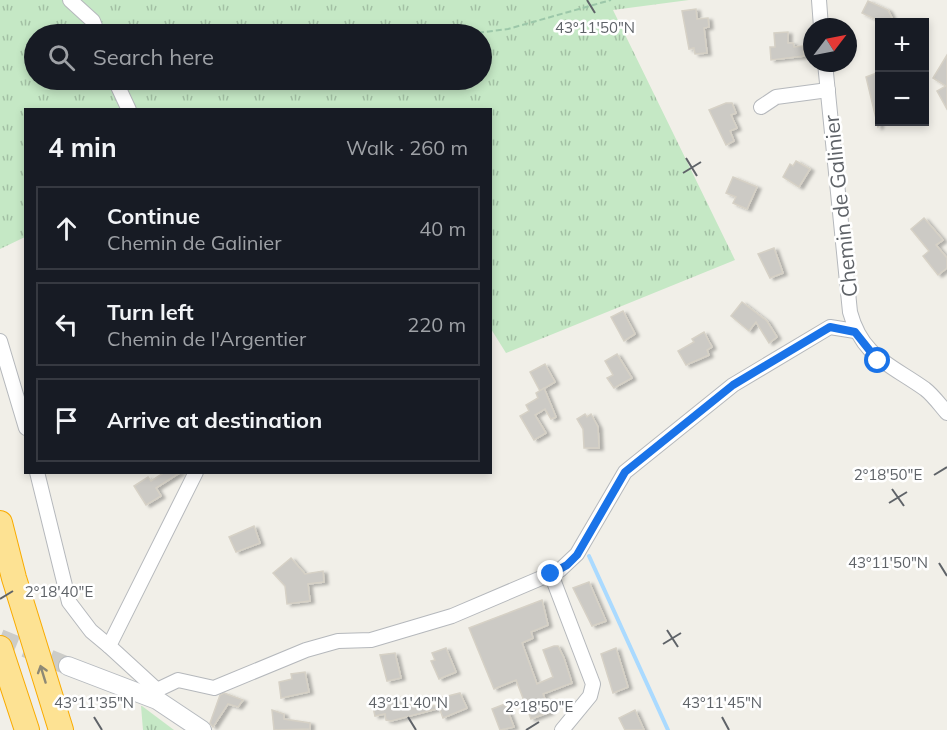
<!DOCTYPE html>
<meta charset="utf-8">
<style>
:root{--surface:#171b24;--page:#20242c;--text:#f1f3f6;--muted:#9ea1a6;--line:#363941}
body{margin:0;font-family:Mulish,sans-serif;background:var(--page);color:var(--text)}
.controls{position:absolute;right:18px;top:18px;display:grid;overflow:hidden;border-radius:0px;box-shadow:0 3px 9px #0003}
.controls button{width:54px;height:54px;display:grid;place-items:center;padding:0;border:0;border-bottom:2px solid var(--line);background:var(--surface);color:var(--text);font:30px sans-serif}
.compass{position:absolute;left:803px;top:18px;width:54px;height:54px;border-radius:50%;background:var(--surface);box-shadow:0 3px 9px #0003;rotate:58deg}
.stop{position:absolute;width:18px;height:18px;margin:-14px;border:4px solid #1a73e8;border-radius:50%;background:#fff}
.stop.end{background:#1a73e8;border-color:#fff;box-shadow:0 2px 6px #0008}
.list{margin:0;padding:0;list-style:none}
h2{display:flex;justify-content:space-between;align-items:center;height:78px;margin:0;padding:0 24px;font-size:26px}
h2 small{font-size:20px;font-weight:400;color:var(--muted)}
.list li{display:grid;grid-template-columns:39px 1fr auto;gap:18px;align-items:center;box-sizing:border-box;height:84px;margin:0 12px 12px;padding:0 12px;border:2px solid var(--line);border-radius:0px}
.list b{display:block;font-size:22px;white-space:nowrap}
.list p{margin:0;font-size:20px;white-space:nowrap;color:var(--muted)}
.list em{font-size:20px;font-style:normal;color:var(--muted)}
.icon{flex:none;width:33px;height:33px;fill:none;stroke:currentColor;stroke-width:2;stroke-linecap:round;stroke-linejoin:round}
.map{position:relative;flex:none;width:947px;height:730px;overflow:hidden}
.search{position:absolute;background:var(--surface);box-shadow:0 3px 9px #0003;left:24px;top:24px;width:468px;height:66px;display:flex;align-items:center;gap:15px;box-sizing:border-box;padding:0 21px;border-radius:33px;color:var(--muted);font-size:22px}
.panel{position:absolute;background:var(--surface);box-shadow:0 3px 9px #0003;left:24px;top:108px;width:468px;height:366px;border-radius:0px}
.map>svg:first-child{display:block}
.grass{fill:url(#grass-tufts);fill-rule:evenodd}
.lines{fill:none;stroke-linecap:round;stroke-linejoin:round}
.stream{stroke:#aadaff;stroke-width:4}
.building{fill:#cccac5;stroke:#d6d1c6;stroke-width:1.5;filter:url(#shadow)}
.secondary-tunnel{stroke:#ccccc8;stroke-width:18;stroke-dasharray:18 9;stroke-linecap:butt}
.street-casing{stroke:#b5b8bc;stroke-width:16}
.secondary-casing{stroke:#b6babf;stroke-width:20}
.highway-casing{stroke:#f9ab00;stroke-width:26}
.path{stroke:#9cc7a9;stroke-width:2;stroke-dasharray:6 3;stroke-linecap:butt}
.street{stroke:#fff;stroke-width:14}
.secondary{stroke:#fff;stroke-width:18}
.highway{stroke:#fde293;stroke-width:24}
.oneway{stroke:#8e8975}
.route{stroke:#1a73e8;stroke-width:8}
.ticks{fill:none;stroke:#5f6368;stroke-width:2}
.labels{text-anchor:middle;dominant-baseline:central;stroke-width:5;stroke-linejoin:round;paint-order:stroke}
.street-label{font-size:21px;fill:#5f6368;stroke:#fff}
.ticks-label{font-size:15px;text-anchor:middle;fill:#5f6368;stroke:#fff;stroke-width:5;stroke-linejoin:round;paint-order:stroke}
</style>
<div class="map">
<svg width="947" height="730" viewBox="0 0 947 730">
<defs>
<pattern id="grass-tufts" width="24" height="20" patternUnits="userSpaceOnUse" patternTransform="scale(1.5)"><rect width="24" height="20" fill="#c5e8c5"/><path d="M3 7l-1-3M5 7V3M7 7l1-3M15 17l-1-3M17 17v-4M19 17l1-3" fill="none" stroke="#a3c0a4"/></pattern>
<filter id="shadow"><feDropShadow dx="4" dy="2" stdDeviation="1.5" flood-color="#0004"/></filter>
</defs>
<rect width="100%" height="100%" fill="#f1efe8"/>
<g class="grass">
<path d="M0 0H689L613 10 735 260 506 353 491 329 490 110H26L25 237 0 249ZM34 34H482V80H34Z"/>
<polygon points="141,706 142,706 174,730 143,730"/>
</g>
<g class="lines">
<polyline class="stream" points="589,556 668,730"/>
</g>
<g class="building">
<polygon points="868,1 888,10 894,22 881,22 862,13"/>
<polygon points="696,9 697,19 708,18 709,27 704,28 707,53 695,54 694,48 689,49 682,11"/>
<polygon points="788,32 788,43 793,43 794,47 803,46 804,56 771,60 770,47 775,47 774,33"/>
<polygon points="947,55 947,109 937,91 946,86 933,78"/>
<polygon points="879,72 879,126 878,127 866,77"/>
<polygon points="726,103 732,103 736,113 731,115 737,128 730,131 734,141 726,145 709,110"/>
<polygon points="796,161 810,169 799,187 783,177 790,164 793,166"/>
<polygon points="733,177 757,187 747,209 733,203 736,197 726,193"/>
<polygon points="924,218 943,240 936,245 947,258 947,268 938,275 923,256 929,251 911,229"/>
<polygon points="774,248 783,273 770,278 758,254"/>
<polygon points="742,302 767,321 777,337 769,343 756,322 749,331 731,316"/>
<polygon points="623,311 635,334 624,341 611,317"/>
<polygon points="704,332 712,347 707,350 709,355 686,365 678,351 694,342 692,339"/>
<polygon points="617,354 632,378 614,388 607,378 613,375 605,361"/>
<polygon points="545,364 555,382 540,391 530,372"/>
<polygon points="544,388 556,417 551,419 545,409 535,415 546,433 534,440 520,416 529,411 526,405 538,398 536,393"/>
<polygon points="585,414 587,417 591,414 598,427 599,448 584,448 583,429 577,419"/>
<polygon points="165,472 181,472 156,488 161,496 146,505 134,486 148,477 151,481"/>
<polygon points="254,526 260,543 236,552 229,537"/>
<polygon points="291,558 305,574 323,571 324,582 308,584 310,601 287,604 285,586 273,573"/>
<polygon points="589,582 606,621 592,626 573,588"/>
<polygon points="542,600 548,625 531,632 533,638 522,643 537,684 553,677 543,650 554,646 558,646 564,658 572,683 543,694 550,712 531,719 516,680 494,689 469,628"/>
<polygon points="446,648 456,672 439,679 431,661 435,660 432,653"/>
<polygon points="616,648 628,687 613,693 601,654"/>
<polygon points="395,653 401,678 387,681 380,655"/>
<polygon points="305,672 309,692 281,698 279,682 292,679 291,674"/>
<polygon points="224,693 243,700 238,707 228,704 213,727 210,723 220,695"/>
<polygon points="460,693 467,708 443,718 436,699"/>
<polygon points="396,697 398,705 437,706 437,709 391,721 386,720 385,714 375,716 372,703"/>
<polygon points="505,704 514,727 500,730 492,709"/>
<polygon points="272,710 284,714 284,719 310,723 310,729 274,730"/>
<polygon points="635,710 644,730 625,730 619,718"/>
</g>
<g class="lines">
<polyline class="secondary-tunnel" points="0,638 68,666"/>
<g class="street-casing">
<g id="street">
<polyline points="70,0 93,21 98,34"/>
<polyline points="819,0 821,27"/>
<path d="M825 63 850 312C862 357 890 364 925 389 933 395 940 405 947 413"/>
<polyline points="115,80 129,110"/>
<polyline points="761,107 776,97 828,90"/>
<polyline points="0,341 26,428"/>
<polyline points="37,472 69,602 91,631 109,646"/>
<polyline points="551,574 593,684 590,696 562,730"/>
<polyline points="157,690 109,646 196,472"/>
<polyline points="157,700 157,690 178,680 214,688 306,650 338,641 371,640 452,616 560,570 577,554 625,472 733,385 830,327 855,331"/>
</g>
</g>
<g class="secondary-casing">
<polyline id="secondary" points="68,666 157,700 202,730"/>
</g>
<g class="highway-casing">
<g id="highway">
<polyline points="0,523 14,578 61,730"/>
<polyline points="0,648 27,730"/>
</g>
</g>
<polyline class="path" points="469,34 508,29 611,0"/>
<use href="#street" class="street"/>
<use href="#secondary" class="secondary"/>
<use href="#highway" class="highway"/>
</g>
<defs><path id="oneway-shaft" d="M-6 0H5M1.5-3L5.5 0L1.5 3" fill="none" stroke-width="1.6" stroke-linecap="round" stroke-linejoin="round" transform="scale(1.5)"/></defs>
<use class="oneway" href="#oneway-shaft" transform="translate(43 674) rotate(-107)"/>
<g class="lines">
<polyline class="route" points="551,574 567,565 577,555 625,472 733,385 830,327 855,332 878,361"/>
</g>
<path class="ticks" d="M587 0 595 13M686 158 697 176M683 173 701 162M934 475 947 467M892 489 904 506M889 503 907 492M939 563 947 576M0 599 13 591M667 630 678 647M663 644 681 633M94 717 102 730M408 717 416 730M722 717 729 730M526 730 539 722"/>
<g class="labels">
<g class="street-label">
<text transform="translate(840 206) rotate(-96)">Chemin de Galinier</text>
</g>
</g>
<g class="ticks-label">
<text x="595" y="33">43°11'50"N</text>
<text x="888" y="480">2°18'50"E</text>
<text x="888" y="568">43°11'50"N</text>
<text x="59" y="597">2°18'40"E</text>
<text x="94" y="708">43°11'35"N</text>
<text x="408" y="708">43°11'40"N</text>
<text x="722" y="708">43°11'45"N</text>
<text x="539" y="712">2°18'50"E</text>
</g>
</svg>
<div class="controls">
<button>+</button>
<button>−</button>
</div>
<svg class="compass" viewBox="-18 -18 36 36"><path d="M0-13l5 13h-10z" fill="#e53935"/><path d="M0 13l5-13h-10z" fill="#9ea1a6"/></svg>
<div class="stop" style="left:878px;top:361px"></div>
<div class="stop end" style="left:551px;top:574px"></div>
<div class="search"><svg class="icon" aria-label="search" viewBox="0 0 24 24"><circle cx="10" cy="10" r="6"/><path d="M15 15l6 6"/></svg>Search here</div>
<section class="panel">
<h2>4 min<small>Walk · 260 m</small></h2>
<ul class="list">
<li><svg class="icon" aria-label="ahead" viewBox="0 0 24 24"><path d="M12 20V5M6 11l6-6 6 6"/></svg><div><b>Continue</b><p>Chemin de Galinier</p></div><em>40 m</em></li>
<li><svg class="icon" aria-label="left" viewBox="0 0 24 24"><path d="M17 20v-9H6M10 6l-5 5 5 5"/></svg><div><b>Turn left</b><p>Chemin de l'Argentier</p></div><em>220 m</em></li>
<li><svg class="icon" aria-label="arrive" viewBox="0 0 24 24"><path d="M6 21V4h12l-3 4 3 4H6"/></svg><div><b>Arrive at destination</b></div></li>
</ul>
</section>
</div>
